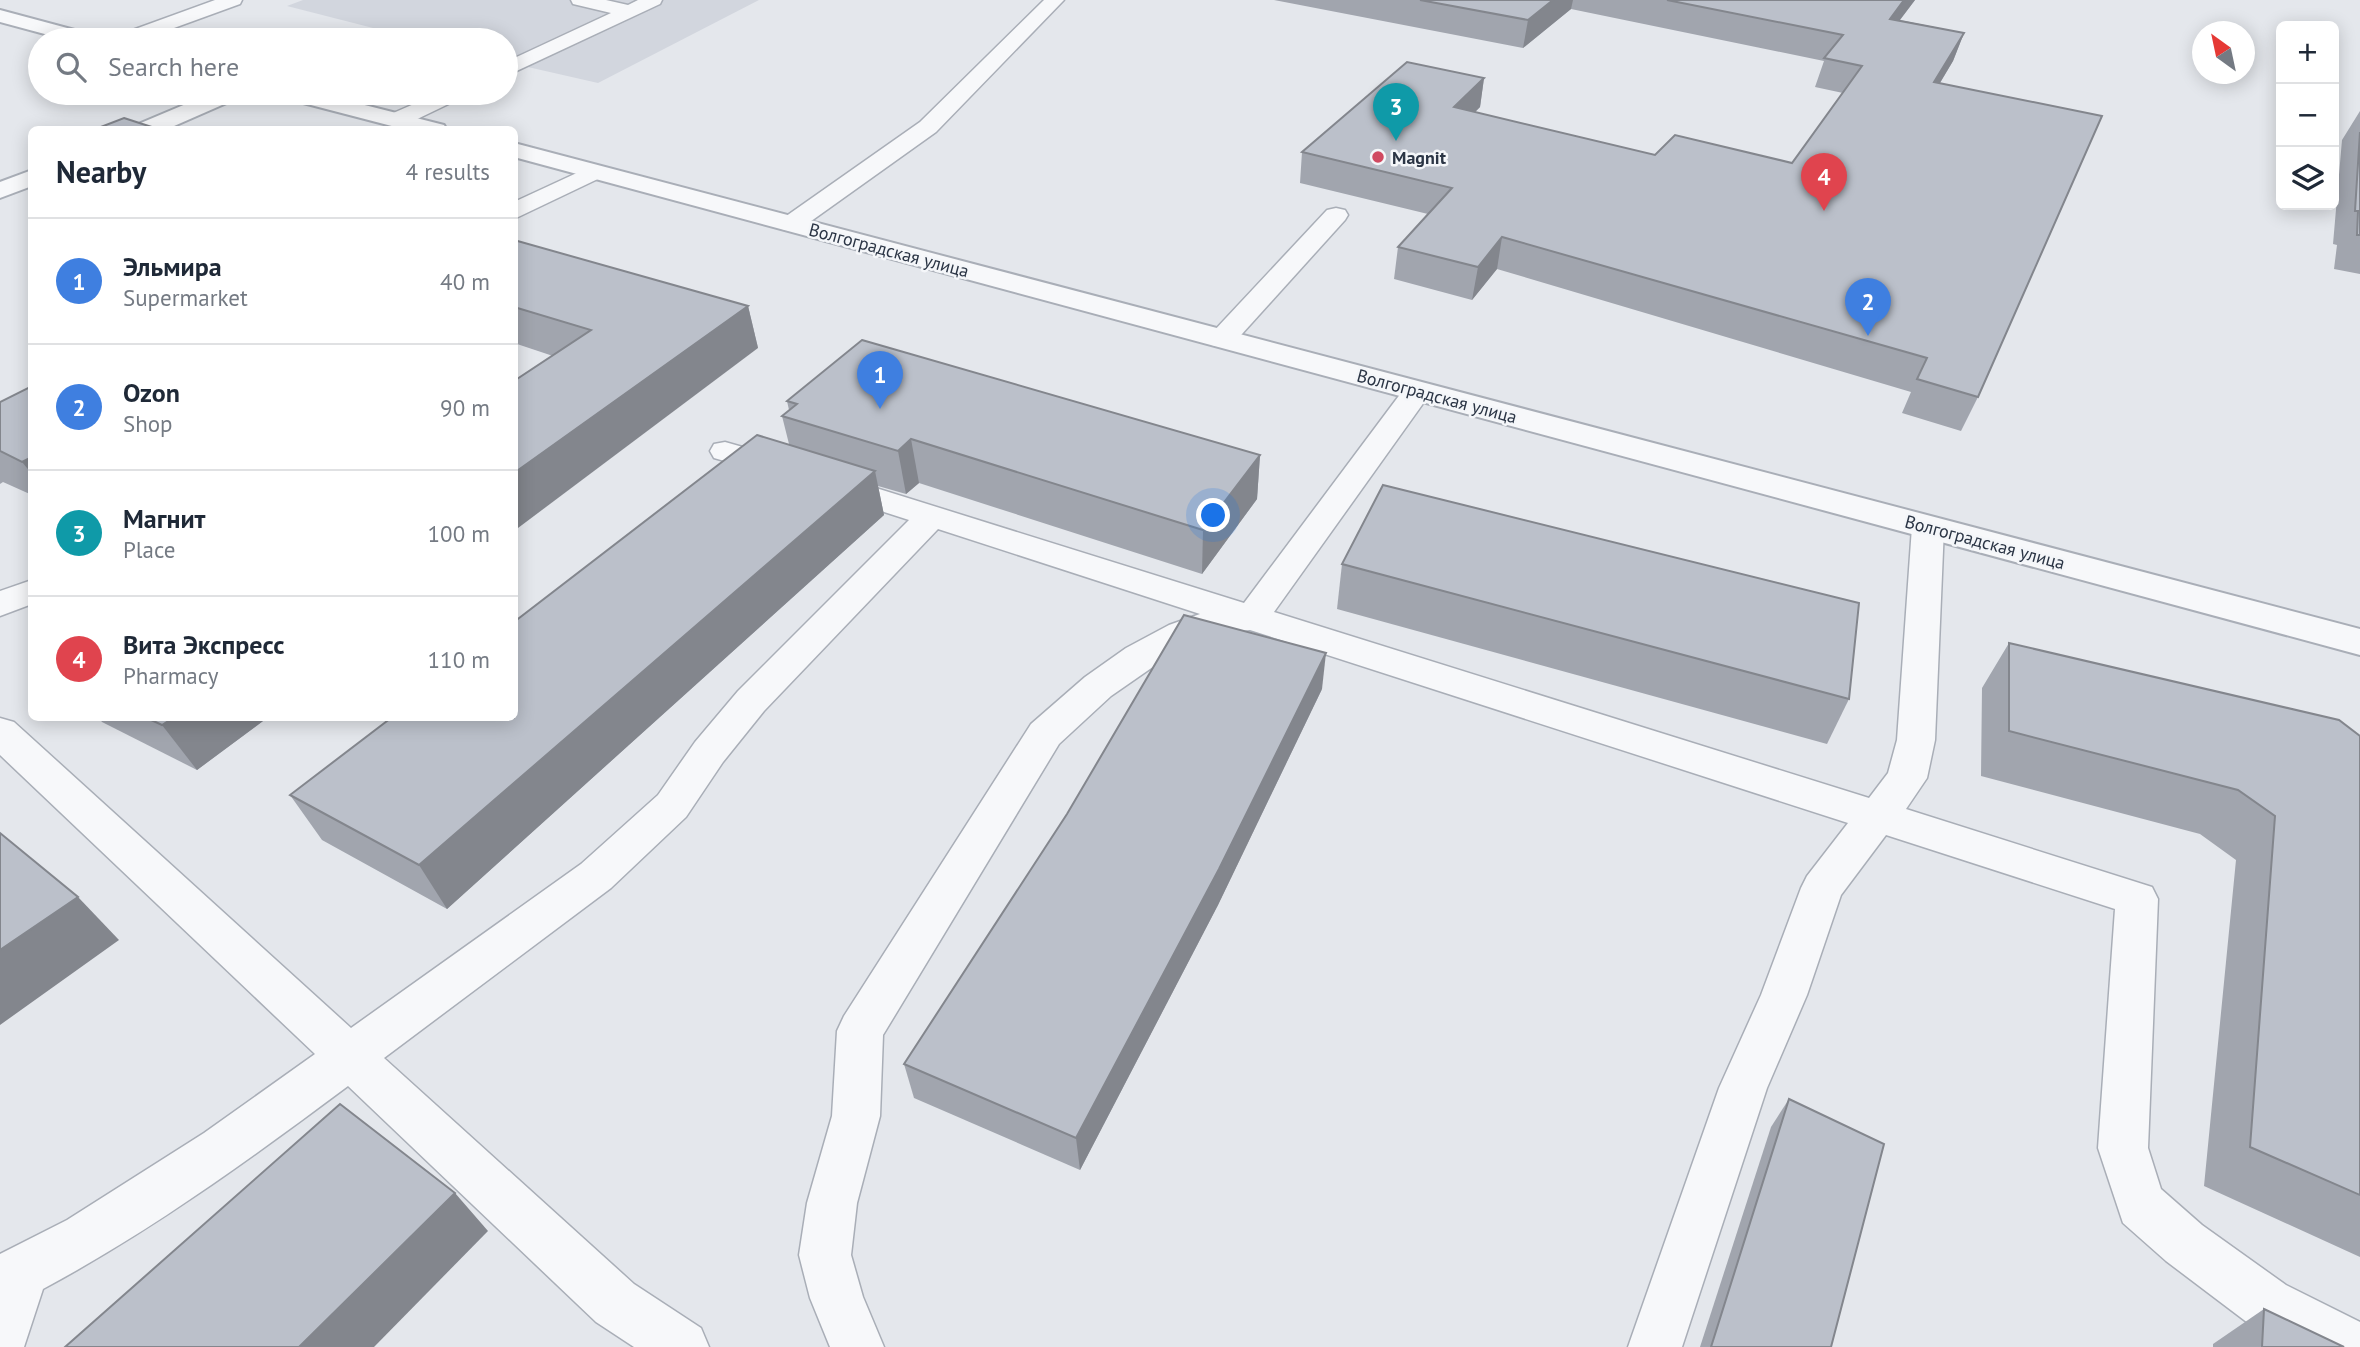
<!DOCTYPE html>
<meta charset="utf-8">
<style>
:root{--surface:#fff;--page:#f2f2f3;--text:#1f2937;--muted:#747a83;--line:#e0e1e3;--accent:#2563eb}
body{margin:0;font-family:"PT Sans",sans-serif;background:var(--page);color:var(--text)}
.controls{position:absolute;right:21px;top:21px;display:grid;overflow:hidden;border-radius:10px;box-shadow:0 4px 18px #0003}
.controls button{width:63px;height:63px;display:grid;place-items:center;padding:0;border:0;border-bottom:2px solid var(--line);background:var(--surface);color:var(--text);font:35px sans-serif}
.compass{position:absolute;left:2192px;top:21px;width:63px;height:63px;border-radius:50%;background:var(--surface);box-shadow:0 4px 18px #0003;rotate:327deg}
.you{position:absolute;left:1214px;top:516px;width:24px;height:24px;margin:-18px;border:5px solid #fff;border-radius:50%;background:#1a73e8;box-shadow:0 0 0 10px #1a73e833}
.badge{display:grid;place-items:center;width:46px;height:46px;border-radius:50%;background:var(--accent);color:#fff;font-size:23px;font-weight:700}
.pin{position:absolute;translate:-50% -58px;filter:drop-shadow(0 2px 4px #0008)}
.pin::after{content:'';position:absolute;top:37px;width:24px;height:21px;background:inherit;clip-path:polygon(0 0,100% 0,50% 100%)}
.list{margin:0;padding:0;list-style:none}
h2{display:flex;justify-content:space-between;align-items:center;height:91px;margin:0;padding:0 28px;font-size:30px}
h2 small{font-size:23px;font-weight:400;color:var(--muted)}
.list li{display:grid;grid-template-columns:46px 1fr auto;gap:21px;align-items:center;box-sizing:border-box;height:126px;padding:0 28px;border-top:2px solid var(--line)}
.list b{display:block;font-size:26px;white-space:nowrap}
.list p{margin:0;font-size:23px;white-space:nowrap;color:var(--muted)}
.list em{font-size:23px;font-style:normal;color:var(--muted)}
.icon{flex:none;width:38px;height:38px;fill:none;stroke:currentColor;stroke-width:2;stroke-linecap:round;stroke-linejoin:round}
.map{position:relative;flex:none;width:2360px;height:1347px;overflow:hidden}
.search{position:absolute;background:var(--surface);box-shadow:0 4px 18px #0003;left:28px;top:28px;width:490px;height:77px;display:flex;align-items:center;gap:18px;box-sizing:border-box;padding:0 24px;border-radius:38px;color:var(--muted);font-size:26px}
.panel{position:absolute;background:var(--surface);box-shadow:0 4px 18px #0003;left:28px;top:126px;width:490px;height:595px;border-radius:10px}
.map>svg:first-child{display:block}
.built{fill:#d2d6de}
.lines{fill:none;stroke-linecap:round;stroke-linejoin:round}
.lane-casing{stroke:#a9aeb7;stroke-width:3}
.street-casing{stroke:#a9aeb7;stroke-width:4}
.lane{fill:#f7f8fa;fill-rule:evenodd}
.street{fill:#f7f8fa;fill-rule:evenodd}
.wall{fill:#a1a5ae}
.shaded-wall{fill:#83868d}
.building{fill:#bbc0ca;stroke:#83868d;stroke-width:2}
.poi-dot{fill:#d04961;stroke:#f4f6f9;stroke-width:2.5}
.labels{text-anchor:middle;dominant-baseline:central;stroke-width:5;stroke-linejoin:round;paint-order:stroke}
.far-poi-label{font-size:18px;font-weight:bold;fill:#2b3545;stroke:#f4f6f9;text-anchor:start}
.far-street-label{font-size:18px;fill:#2b3545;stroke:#f4f6f9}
</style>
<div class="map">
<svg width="2360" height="1347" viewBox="0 0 2360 1347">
<rect width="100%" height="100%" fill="#e4e7ec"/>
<polygon class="built" points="303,0 759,0 598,83 506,62 506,40 420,40 287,6"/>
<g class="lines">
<g class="lane-casing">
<g id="lane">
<polygon points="215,0 242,0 240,4 141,40 113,40 116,36"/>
<polygon points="571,0 606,0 628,5 638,0 662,0 660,4 506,76 506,62 611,13 573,4"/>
<polygon points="1044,0 1064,0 936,132 800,229 791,231 782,229 779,224 782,219 920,122"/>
<polygon points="439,93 467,93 463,97 407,124 391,124 388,119 391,114"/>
<polygon points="594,165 602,167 606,172 602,177 514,219 514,202"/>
<polygon points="1336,208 1345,210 1348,215 1345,220 1232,345 1222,347 1212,345 1208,339 1212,333 1327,210"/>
<path d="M1417 382 1427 385 1432 391 1274 612 1869 798 1888 773 1897 740 1912 527 1916 520 1928 517 1940 520 1944 527 1935 740 1927 778 1906 809 2152 887 2158 899 2148 1148 2161 1189 2202 1225 2286 1285 2360 1322V1347H2295L2248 1323 2166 1261 2123 1223 2098 1148 2115 909 1886 835 1841 895 1807 995 1767 1088 1682 1347H1628L1719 1088 1761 995 1801 888 1807 876 1848 823 1250 630 1213 634 1173 653 1111 696 1059 744 883 1035 880 1116 857 1203 851 1255 863 1297 884 1347H830L810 1298 799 1255 807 1203 832 1116 837 1031 844 1016 1031 724 1085 677 1126 648 1169 625 1200 614 938 529 764 711 723 762 686 817 611 888 384 1058 634 1284 701 1328 709 1347H634L596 1322 348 1086C250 1159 151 1231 43 1289L24 1347H0V1254L67 1220 204 1133 315 1054 0 755V718L14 722 351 1028 581 864 658 795 695 742 738 691 909 520 822 492 817 485 822 478 833 475 844 478 1244 603 1407 385Z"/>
<polygon points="725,442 792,461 797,468 792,475 781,477 714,458 710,451 714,444"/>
<polygon points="32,580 32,604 0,616 0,591"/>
</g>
</g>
<g class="street-casing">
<g id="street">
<polygon points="0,10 97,36 100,40 67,40 0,22"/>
<polygon points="212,93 241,93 238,98 165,130 133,130 136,125"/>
<polygon points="281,93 317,93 444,125 447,130 407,130 284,98"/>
<polygon points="514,143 2360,629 2360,655 514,157"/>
<polygon points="32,170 32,186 0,198 0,182"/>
</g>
</g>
<use href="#lane" class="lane"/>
<use href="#street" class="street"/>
</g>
<g class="wall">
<polygon points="1274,0 1915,0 1900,20 1964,33 1953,61 1940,83 1978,397 1961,431 1902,413 1911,392 1497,269 1472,300 1394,279 1398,247 1428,214 1300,183 1302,152 1484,78 1480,107 1475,112 1655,155 1792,163 1843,93 1815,87 1824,61 1571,9 1523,48"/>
<polygon points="2360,111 2360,274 2334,269 2337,245 2333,244 2342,140"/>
<polygon points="514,240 748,306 758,348 553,356 514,343"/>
<polygon points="32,386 32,495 3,482 0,484 0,402"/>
<polygon points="787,401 1260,455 1257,499 1202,574 919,483 906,494 878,486 884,515 447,909 322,840 290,795 789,444 782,416 789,410"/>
<polygon points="1342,564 1849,699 1827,744 1337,609"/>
<polygon points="2009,643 2360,736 2360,1257 2204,1186 2236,860 2200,834 1981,776 1982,688"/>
<polygon points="1322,689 1218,905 1080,1170 914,1098 904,1064"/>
<polygon points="99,718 267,718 197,770 102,722"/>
<polygon points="1789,1099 1831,1347 1700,1347 1771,1127"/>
<polygon points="2264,1309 2344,1347 2213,1347 2213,1344"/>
</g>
<g class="shaded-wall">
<polygon points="1553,0 1573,0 1571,9 1523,48 1528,20"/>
<polygon points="1904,0 1915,0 1880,46 1890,19"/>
<polygon points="1964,33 1953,61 1923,111 1934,82"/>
<polygon points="1484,78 1480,107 1450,137 1454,107"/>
<polygon points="1502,237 1497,269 1472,300 1478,267"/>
<polygon points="748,306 758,348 514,531 514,473"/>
<polygon points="911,439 919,483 906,494 898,451"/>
<polygon points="1260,455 1257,499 1202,574 1203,530"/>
<polygon points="32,457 32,474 22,462"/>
<polygon points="875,471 884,515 447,909 419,865"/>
<polygon points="1326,653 1322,689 1218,905 1080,1170 1076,1138"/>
<polygon points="173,718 267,718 197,770 162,725"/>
<polygon points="78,897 119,940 0,1025 0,950"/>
<polygon points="455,1193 488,1231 374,1347 299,1347"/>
</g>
<g class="building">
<polygon points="1420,0 1553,0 1528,20"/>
<polygon points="1667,0 1904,0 1890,19 1964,33 1934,82 2102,116 1978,397 1917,379 1927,358 1502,237 1478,267 1398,247 1452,188 1302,152 1407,62 1484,78 1454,107 1655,155 1675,135 1792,163 1862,66 1824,58 1843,35"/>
<polygon points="124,118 161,130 93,130"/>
<polygon points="2360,132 2360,235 2357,235 2358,211 2355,211"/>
<polygon points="514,240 748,306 514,473 514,381 591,330 514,307"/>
<polygon points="862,340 1260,455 1203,530 911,439 898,451 782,416 797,404 787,401"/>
<polygon points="32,386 32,457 22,462 0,451 0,402"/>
<polygon points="757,435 875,471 419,865 290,795 391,718 514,718 514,622"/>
<polygon points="1383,485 1859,603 1849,699 1342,564"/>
<polygon points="1184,615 1326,653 1219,869 1076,1138 904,1064 1067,814"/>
<polygon points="2009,643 2339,720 2360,736 2360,1195 2250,1147 2275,816 2238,790 2009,731"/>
<polygon points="147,718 173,718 162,725"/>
<polygon points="0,833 78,897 0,950"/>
<polygon points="1789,1099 1884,1144 1831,1347 1711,1347"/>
<polygon points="340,1104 455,1193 299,1347 65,1347"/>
<polygon points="2264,1309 2344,1347 2262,1347"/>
</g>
<circle class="poi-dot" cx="1378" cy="157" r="7"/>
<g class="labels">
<g class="far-poi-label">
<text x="1392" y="157">Magnit</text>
</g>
<g class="far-street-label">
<text transform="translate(889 250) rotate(15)">Волгоградская улица</text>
<text transform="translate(1437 396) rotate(15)">Волгоградская улица</text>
<text transform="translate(1985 542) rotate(15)">Волгоградская улица</text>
</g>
</g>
</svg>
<div class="controls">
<button>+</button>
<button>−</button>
<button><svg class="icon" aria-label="layers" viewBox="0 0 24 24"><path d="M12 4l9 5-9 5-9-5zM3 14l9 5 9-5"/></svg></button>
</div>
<svg class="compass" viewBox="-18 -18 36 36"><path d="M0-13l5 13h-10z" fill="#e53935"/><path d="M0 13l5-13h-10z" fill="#747a83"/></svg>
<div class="you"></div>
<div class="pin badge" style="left:880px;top:409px;background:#3f7fe0">1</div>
<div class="pin badge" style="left:1868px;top:336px;background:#3f7fe0">2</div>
<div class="pin badge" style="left:1396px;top:141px;background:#0f9aa8">3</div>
<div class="pin badge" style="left:1824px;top:211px;background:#e0444e">4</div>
<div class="search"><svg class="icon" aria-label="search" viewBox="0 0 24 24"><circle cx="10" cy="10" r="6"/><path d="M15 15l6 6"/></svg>Search here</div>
<section class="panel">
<h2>Nearby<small>4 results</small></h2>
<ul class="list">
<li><span class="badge" style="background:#3f7fe0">1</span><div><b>Эльмира</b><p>Supermarket</p></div><em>40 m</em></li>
<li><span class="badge" style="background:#3f7fe0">2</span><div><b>Ozon</b><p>Shop</p></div><em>90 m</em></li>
<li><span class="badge" style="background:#0f9aa8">3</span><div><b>Магнит</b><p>Place</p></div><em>100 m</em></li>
<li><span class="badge" style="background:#e0444e">4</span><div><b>Вита Экспресс</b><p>Pharmacy</p></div><em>110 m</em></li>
</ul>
</section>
</div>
